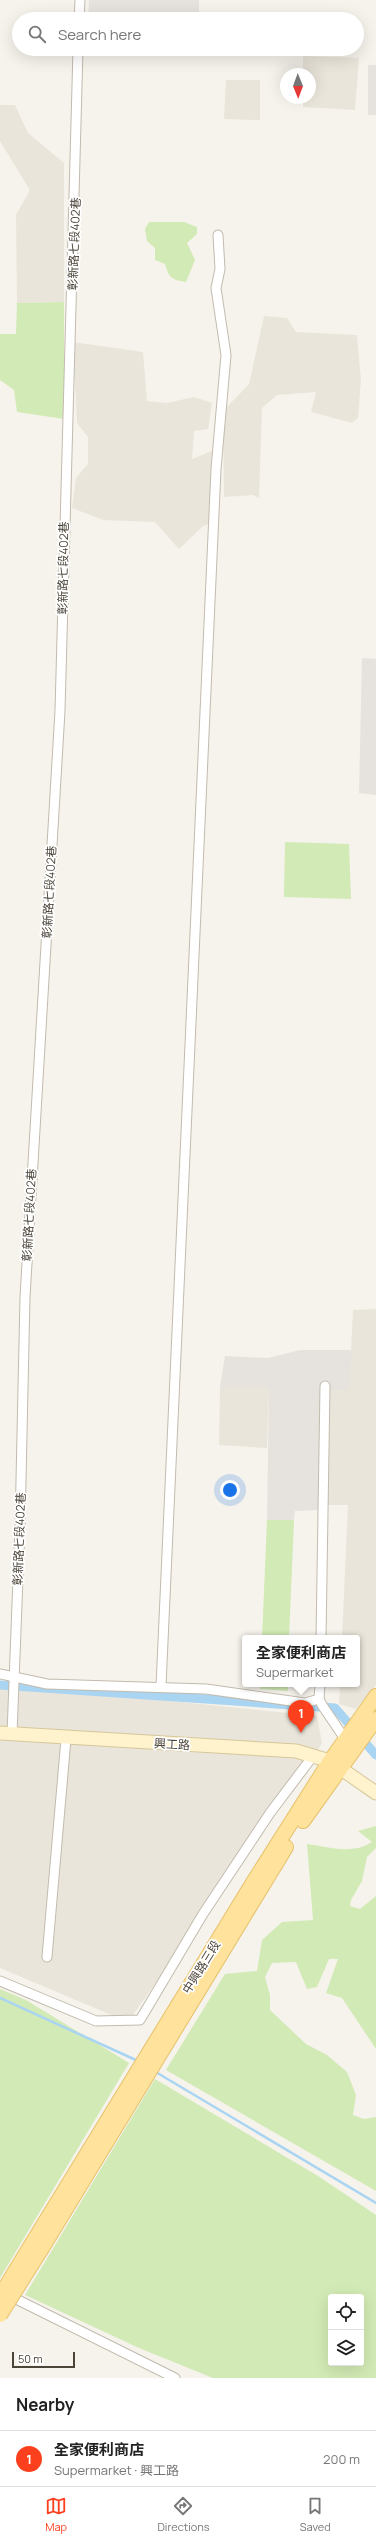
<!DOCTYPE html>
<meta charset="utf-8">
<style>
:root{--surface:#fff;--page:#f6f6f6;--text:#222;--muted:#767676;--line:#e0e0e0;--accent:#fc3f1d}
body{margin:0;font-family:Manrope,"Noto Sans TC",sans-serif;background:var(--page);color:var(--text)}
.controls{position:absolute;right:12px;bottom:12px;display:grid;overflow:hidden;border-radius:4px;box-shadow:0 4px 16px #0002}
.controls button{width:36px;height:36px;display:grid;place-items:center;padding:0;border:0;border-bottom:1px solid var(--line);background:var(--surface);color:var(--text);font:20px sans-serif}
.compass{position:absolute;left:280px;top:68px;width:36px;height:36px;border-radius:50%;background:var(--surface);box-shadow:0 4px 16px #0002;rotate:179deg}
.scale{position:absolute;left:12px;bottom:10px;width:63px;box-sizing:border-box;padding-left:4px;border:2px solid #4b4439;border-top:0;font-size:11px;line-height:14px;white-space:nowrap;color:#4b4439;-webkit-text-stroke:3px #fff;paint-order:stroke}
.you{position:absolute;left:230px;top:1490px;width:14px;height:14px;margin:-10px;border:3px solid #fff;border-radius:50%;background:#1a73e8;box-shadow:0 0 0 6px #1a73e833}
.badge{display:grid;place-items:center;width:26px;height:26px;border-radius:50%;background:var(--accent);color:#fff;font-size:13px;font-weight:700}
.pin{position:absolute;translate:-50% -33px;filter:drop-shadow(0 1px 2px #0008)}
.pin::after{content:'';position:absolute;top:21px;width:14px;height:12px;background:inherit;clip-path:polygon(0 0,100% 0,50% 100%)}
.popup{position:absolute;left:242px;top:1635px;width:118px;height:52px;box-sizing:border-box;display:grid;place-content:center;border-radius:4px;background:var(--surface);filter:drop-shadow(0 1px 3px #0005);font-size:13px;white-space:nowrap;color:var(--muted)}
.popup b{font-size:15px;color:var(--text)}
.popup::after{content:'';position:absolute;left:50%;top:100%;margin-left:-8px;border:8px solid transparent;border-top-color:var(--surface)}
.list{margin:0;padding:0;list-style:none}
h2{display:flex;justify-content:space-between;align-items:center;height:52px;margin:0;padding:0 16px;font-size:17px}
h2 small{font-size:13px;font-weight:400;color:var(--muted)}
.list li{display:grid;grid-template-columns:26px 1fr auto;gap:12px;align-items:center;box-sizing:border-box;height:56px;padding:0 16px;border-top:1px solid var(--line)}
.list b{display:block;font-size:15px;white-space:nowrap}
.list p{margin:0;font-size:13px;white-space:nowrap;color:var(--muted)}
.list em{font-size:13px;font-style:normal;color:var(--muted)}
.icon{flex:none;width:22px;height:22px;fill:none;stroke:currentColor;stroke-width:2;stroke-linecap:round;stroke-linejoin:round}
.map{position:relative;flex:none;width:376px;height:2378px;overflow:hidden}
.search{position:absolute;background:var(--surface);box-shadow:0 4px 16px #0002;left:12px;right:12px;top:12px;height:44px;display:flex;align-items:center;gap:10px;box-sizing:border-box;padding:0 14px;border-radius:22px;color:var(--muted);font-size:15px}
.sheet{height:108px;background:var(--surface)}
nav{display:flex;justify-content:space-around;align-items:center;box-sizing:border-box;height:56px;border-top:1px solid var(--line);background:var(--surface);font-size:11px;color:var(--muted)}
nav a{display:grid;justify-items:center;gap:2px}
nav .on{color:var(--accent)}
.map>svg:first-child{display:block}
.residential{fill:#eae5da}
.industrial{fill:#e6e2dd}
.green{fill:#d2eab5;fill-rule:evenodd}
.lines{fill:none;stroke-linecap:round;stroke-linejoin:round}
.stream{stroke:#a9d4f2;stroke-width:2.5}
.canal{stroke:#a9d4f2;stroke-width:9}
.street-casing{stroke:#c2bbae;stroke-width:11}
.secondary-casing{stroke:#d6c79b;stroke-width:15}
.primary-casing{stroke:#e6c16a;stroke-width:16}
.street{stroke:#fff;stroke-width:9}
.secondary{stroke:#fff3cd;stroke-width:13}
.primary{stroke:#ffe39c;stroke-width:14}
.primary-bridge-casing{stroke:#e6c16a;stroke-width:16;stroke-linecap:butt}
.primary-bridge{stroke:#ffe39c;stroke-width:14}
.labels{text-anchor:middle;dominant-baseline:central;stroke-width:3.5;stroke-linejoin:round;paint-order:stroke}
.street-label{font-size:12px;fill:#4b4439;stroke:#fff}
</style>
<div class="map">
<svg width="376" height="2378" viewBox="0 0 376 2378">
<rect width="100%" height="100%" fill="#f6f3ec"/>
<g class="residential">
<polygon points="303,56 359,58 355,110 303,107 303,98 310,98 310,74 303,74"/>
<polygon points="226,80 260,80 260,120 224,119"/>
<polygon points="0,105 15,105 28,133 64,163 64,302 17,303 16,215 30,190 0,141"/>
<polygon points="264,316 287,318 296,332 357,335 361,380 358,418 352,423 311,412 316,392 277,395 262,408 259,498 253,495 224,497 223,423 226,408 249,384"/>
<polygon points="73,342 143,352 147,401 167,403 194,397 212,403 208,429 194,431 192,459 212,451 209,524 203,526 179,549 155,522 103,520 72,508 76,478 88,464 88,437 77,423"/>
<polygon points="376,1309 376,1685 356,1709 339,1704 340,1684 357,1684 357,1638 342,1638 348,1505 328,1505 326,1390 349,1390 353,1310"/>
<polygon points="220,1387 269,1387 267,1448 219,1445"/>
<polygon points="0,1687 132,1697 317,1716 322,1743 308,1767 128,2022 0,1968"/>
</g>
<g class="industrial">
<polygon points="89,0 199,0 199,19 88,19"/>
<rect x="368" y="65" width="8" height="50"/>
<polygon points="362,658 376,659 376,795 359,793"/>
<polygon points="300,1350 352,1350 349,1390 322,1390 318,1510 295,1511 294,1520 267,1520 269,1387 220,1387 225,1356 268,1358"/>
</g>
<g class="green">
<path d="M149 222H184L197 227V234L187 243 195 260 186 282C172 280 169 278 165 264L155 260V248L147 241 145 229Z"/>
<polygon points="64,302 64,419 17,412 14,390 0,380 0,334 16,334 17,303"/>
<polygon points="285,842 349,844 351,899 284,897"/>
<polygon points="267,1520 294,1520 289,1638 262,1638"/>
<polygon points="260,1684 288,1684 288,1691 260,1689"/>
<path d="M376 1826V1848L367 1857 362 1881 351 1900 350 1906 360 1909 376 1896V2049L342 1998 326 1993 338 1959H329L317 1987 307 1989 296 1962 272 1963 265 1977 270 1995V2010L306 2044 327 2055 347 2072 356 2095 353 2115 364 2119 376 2117V2191L166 2070 225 1974 257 1971 262 1940 282 1922 313 1920 307 1844C330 1847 352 1855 372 1842L358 1831Z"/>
<polygon points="0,1989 26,2000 129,2063 0,2278"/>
<path d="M155 2079 318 2176 376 2215V2378H213L139 2348 25 2295ZM331 2297H361V2363H331Z"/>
</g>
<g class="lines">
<g class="stream">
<polyline points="0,1998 138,2061"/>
<polyline points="154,2071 376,2203"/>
</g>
<polyline class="canal" points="0,1685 335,1708 376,1755"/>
<g class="street-casing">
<g id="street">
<polyline points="79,19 80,0"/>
<polyline points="321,1638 325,1386"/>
<polyline points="0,1674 47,1684 206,1689 305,1703 319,1699"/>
<polyline points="320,1684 319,1699 322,1705 347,1742"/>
<polyline points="161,1686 216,469 226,355 216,288 220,269 218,235"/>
<polyline points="12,1734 20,1526 25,1297 60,711 78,49"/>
<polyline points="47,1957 66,1739"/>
<polyline points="0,1981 96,2021 140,2020 203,1914 270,1813 313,1756"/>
<polyline points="8,2295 175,2378"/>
</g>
</g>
<g class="secondary-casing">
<polyline id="secondary" points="0,1733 296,1751 330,1761 376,1793"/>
</g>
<g class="primary-casing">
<g id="primary">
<polyline points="303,1821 376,1719"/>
<polyline points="33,2242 254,1881 330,1761 376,1696"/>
<polyline points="42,2248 286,1847"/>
</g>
</g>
<use href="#street" class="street"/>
<use href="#secondary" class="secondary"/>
<use href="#primary" class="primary"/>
<g class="primary-bridge-casing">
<g id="primary-bridge">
<polyline points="0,2296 33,2242"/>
<polyline points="0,2315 42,2248"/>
</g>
</g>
<use href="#primary-bridge" class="primary-bridge"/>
</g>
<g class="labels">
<g class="street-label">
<text transform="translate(74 244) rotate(-88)">彰新路七段402巷</text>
<text transform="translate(63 568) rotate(-89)">彰新路七段402巷</text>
<text transform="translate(49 892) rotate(-87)">彰新路七段402巷</text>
<text transform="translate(29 1215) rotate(-87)">彰新路七段402巷</text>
<text transform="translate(19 1539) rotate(-88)">彰新路七段402巷</text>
<text transform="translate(172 1744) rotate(3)">興工路</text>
<text transform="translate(201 1967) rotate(-58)">中興路三段</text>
</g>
</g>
</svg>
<div class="controls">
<button><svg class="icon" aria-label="locate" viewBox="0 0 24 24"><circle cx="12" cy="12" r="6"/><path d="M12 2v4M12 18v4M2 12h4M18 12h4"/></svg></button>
<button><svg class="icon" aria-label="layers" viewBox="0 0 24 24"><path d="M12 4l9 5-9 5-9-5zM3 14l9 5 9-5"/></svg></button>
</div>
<svg class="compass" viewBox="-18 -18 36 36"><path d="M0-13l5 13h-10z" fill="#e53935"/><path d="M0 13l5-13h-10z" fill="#767676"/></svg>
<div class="scale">50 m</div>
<div class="you"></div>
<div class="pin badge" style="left:301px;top:1733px">1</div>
<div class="popup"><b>全家便利商店</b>Supermarket</div>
<div class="search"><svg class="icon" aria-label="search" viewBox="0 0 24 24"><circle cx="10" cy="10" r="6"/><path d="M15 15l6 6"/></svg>Search here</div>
</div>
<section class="sheet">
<h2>Nearby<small></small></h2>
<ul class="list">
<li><span class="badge">1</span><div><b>全家便利商店</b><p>Supermarket · 興工路</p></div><em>200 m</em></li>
</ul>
</section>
<nav>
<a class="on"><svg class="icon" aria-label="map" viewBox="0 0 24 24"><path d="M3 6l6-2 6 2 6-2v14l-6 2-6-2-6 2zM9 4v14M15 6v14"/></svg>Map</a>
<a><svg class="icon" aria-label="directions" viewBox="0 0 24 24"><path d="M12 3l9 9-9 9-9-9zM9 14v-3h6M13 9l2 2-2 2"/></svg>Directions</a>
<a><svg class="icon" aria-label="saved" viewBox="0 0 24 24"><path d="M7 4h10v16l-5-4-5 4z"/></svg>Saved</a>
</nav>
